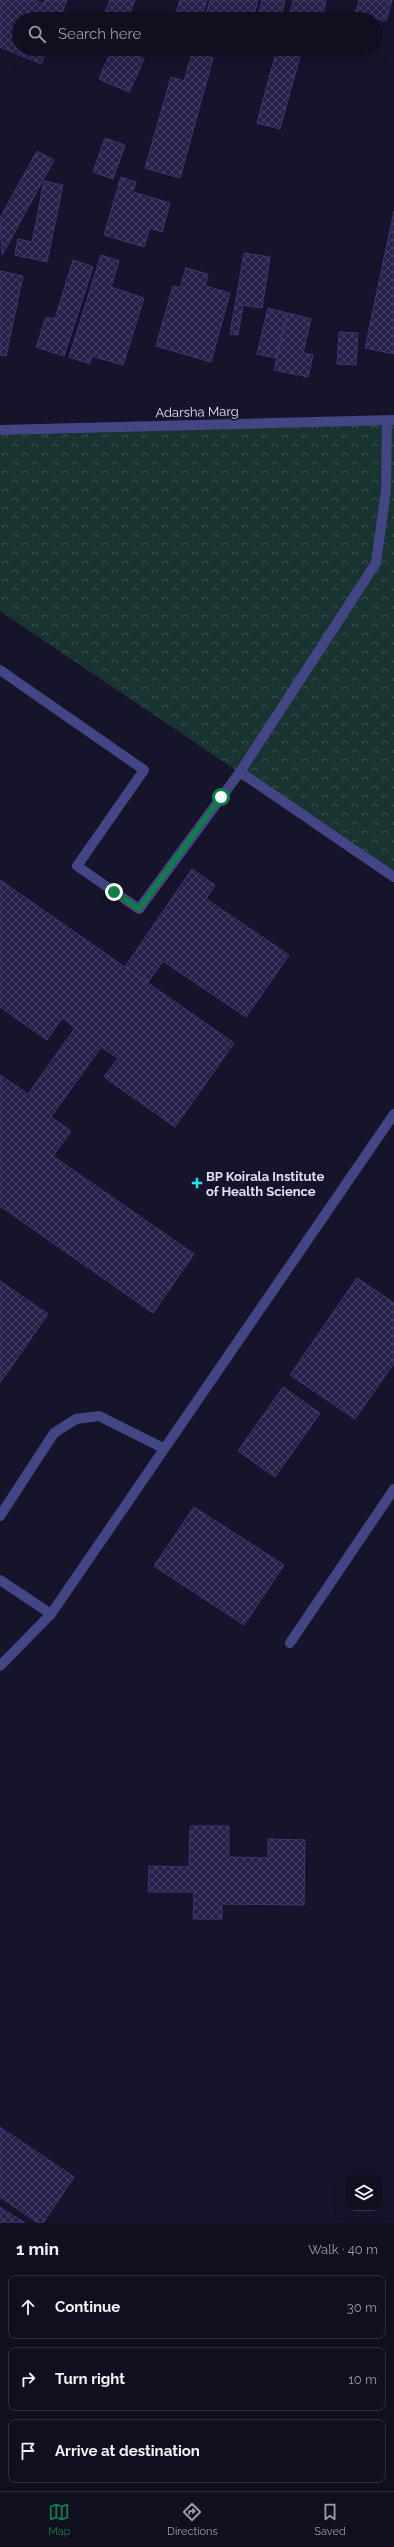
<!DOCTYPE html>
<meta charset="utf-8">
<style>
:root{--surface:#100f20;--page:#1e1d2d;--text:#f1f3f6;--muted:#9c9ca5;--line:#302f3e;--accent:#0b8043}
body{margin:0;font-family:Raleway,sans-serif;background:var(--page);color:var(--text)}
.controls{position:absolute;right:12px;bottom:12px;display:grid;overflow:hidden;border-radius:8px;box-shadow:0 4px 16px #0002}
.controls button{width:36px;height:36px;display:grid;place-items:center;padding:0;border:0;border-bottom:1px solid var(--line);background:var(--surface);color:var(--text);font:20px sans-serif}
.stop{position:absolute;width:12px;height:12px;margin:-9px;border:3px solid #0b8043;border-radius:50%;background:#fff}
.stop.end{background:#0b8043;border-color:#fff;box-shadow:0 1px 4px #0008}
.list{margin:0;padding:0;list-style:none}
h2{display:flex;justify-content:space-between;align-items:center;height:52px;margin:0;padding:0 16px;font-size:17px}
h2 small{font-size:13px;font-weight:400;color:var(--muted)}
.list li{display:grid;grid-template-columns:26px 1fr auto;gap:12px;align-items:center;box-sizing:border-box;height:64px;margin:0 8px 8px;padding:0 8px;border:1px solid var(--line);border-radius:8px}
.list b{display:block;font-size:15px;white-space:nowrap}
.list em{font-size:13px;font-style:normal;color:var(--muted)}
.icon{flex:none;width:22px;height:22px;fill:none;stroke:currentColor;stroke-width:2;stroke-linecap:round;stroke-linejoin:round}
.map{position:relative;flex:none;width:394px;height:2223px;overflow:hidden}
.search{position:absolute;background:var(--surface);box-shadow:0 4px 16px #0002;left:12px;right:12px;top:12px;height:44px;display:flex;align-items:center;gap:10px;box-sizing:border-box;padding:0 14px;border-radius:22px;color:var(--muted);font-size:15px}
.sheet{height:268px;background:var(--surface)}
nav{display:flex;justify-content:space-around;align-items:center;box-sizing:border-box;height:56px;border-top:1px solid var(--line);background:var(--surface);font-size:11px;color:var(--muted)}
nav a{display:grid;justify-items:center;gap:2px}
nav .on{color:var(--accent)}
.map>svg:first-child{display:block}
.forest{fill:url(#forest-crowns)}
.building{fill:url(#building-cross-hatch);stroke:#3d3574}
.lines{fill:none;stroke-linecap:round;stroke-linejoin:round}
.minor{stroke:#434585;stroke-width:10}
.route{stroke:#0b8043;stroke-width:5}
.poi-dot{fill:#1ce6ec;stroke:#16142b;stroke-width:1.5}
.labels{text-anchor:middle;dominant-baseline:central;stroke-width:3.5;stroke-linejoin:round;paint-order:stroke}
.street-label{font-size:13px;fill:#e1e0fc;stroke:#16142b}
.poi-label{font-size:13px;font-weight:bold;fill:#e1e0fc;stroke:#16142b;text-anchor:start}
</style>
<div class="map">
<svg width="394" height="2223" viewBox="0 0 394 2223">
<defs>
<pattern id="forest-crowns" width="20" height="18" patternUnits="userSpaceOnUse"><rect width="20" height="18" fill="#173431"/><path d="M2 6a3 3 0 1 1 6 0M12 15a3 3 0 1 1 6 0" fill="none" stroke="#385150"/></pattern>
<pattern id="building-cross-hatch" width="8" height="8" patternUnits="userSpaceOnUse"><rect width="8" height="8" fill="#27214a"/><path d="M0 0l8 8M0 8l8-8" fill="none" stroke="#464165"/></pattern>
</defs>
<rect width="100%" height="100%" fill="#16142b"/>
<polygon class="forest" points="394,420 394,877 0,611 0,430"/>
<g class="building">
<polygon points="0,0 35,0 44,4 45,0 67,0 60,19 19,19 19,49 47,49 41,64 0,47"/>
<polygon points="110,0 135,0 127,19 103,17"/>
<polygon points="180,0 207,0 201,19 174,19"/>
<polygon points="210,0 258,0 253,19 214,19 214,16 206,14"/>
<polygon points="262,0 285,0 281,17 259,12"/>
<polygon points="293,0 326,0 322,19 289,19"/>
<polygon points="359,0 392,0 386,21 355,14"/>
<polygon points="112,49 121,49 144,59 129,92 99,79"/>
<polygon points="220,49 245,49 244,55"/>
<polygon points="277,49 302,49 280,129 257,123"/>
<polygon points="192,53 213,58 180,178 145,168 171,77 184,81"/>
<polygon points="105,138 125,145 113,179 93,172"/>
<polygon points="37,151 54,160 2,255 0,218"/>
<polygon points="121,177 136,182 133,192 170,203 162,232 150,228 144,247 104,235"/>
<polygon points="44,181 63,185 47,262 15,255 18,239 32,242"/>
<polygon points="394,211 394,354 365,348"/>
<polygon points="244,253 270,257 262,308 243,305 238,335 230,334"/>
<polygon points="101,255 119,261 111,287 144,298 123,365 92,356 90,364 69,357"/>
<polygon points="73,260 93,267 64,356 36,347 46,317 55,319"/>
<polygon points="186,268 208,274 205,286 230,293 211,362 156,346 173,286 180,288"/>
<polygon points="0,271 23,276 6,356 0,355"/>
<polygon points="268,308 287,313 276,358 257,354"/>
<polygon points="288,313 311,319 303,353 313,355 308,377 274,370"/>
<polygon points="339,332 358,333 356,365 337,364"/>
<polygon points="192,869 215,885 206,899 289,955 246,1017 163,961 148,982 125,967"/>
<polygon points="0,880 234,1043 175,1127 104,1077 118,1058 101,1047 51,1117 71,1131 53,1156 194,1254 153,1313 0,1206 0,1075 28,1094 75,1028 62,1018 47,1040 0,1007"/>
<polygon points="357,1278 394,1303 394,1363 355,1419 290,1375"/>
<polygon points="0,1281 48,1314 0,1383"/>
<polygon points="283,1387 320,1413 275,1477 238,1451"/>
<polygon points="194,1507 284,1565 244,1625 154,1566"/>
<polygon points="190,1826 229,1826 229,1857 268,1858 268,1839 305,1840 304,1905 222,1904 222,1919 193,1919 194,1892 148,1892 149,1866 189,1867"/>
<polygon points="0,2127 74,2177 43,2223 38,2223 0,2197"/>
<polygon points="0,2207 25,2223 0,2223"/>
</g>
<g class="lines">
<g class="minor">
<polyline points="0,430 394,420"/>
<polyline points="0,670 144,770 77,866 139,909 240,772 376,563 386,490 387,421"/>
<polyline points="240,772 394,877"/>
<polyline points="0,1516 54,1433 76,1419 99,1416 163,1448"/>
<polyline points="0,1580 51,1614"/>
<polyline points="290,1643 394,1489"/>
<polyline points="0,1666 51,1614 394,1114"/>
</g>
</g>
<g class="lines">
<polyline class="route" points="114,892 139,909 221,797"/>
</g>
<path class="poi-dot" d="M195 1177h4v4h4v4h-4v4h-4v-4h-4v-4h4z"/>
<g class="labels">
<g class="street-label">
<text transform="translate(197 412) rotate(-1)">Adarsha Marg</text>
</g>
<g class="poi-label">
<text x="206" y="1176">BP Koirala Institute<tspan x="206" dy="15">of Health Science</tspan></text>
</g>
</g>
</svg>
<div class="controls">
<button><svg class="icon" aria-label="layers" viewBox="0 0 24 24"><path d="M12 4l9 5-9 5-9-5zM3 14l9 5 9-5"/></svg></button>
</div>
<div class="stop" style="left:221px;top:797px"></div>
<div class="stop end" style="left:114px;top:892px"></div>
<div class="search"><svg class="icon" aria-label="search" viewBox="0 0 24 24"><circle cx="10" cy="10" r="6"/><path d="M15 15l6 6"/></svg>Search here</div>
</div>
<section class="sheet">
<h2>1 min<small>Walk · 40 m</small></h2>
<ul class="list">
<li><svg class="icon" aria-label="ahead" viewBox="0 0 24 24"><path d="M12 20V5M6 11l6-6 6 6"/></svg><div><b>Continue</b></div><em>30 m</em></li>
<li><svg class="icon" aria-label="right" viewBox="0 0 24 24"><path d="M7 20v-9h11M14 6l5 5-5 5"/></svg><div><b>Turn right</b></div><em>10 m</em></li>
<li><svg class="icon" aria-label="arrive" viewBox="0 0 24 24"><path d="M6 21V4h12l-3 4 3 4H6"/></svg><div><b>Arrive at destination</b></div></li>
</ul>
</section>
<nav>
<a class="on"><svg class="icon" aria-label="map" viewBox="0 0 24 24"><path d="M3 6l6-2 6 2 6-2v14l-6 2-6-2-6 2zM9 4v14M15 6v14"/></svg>Map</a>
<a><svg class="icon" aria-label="directions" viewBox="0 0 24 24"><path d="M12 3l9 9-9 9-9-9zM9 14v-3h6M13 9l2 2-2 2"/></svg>Directions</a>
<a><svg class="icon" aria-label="saved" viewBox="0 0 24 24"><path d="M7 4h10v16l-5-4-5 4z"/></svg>Saved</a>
</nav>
